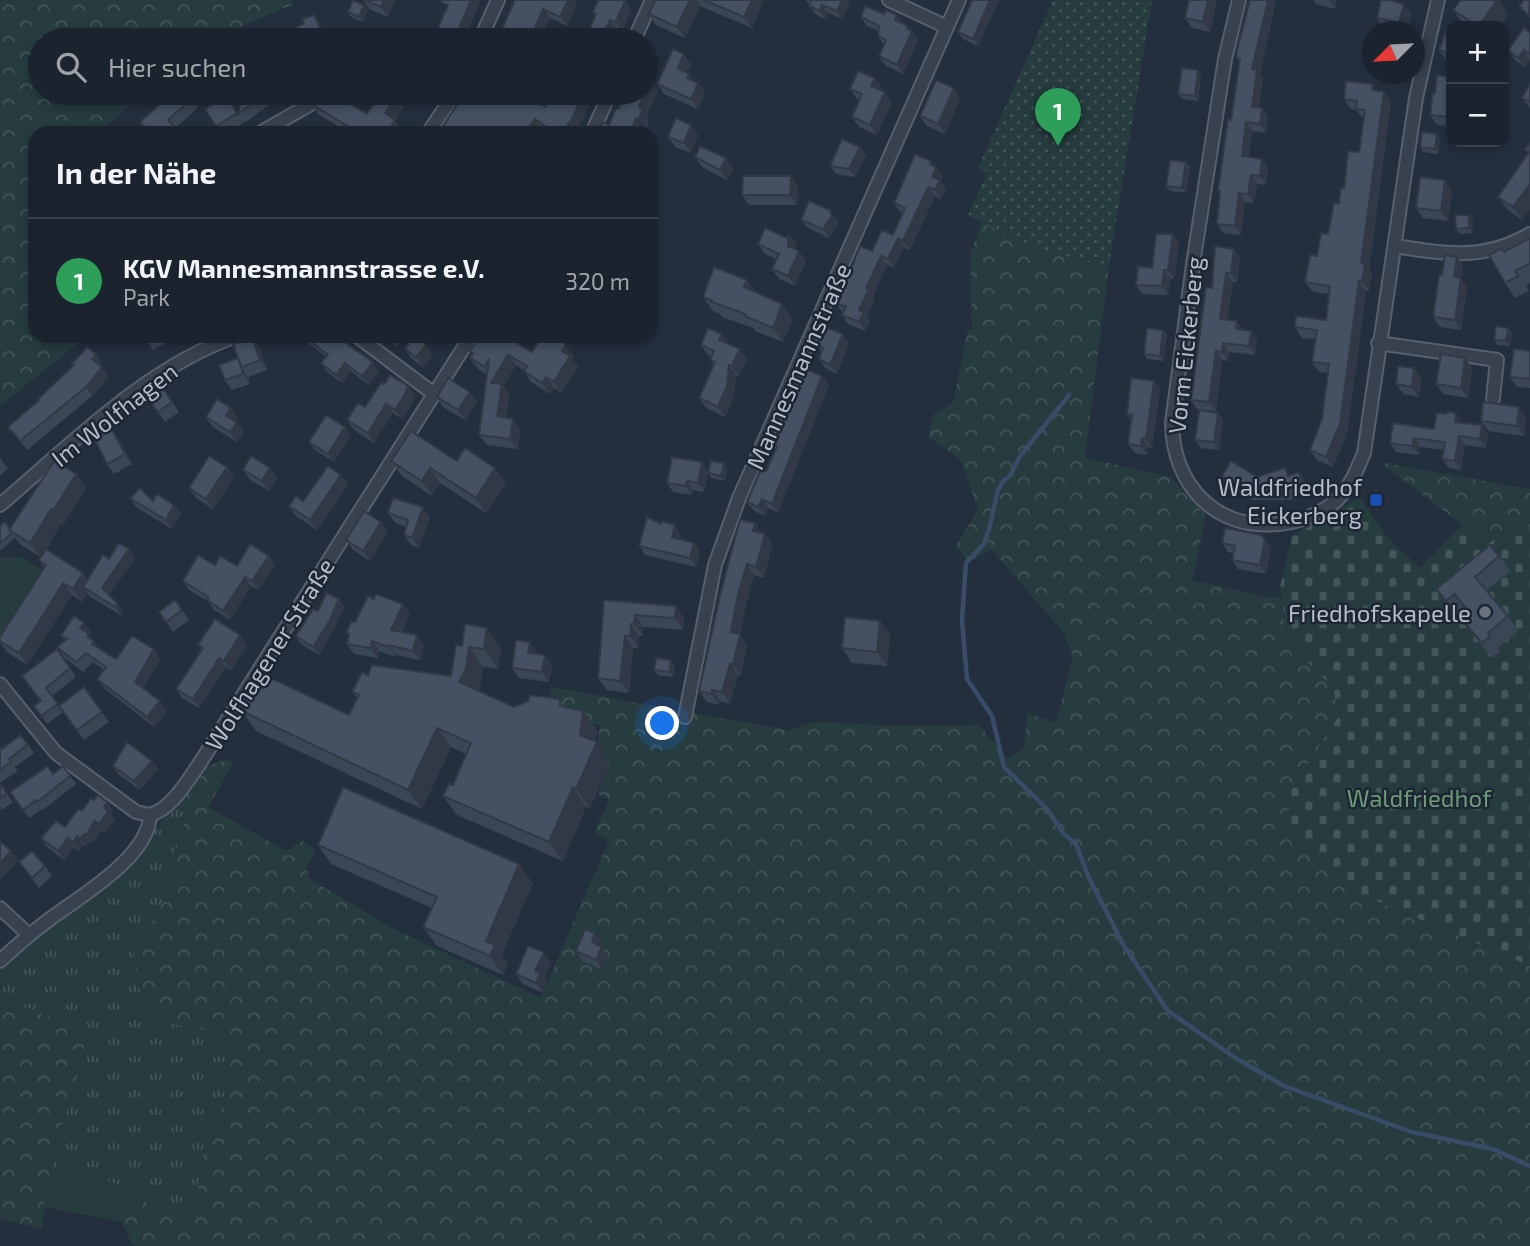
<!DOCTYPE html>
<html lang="de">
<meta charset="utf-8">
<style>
:root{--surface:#1b232e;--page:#282f3a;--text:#f1f3f6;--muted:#a0a4aa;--line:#39404a;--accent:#db2777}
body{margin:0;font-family:"Exo 2",sans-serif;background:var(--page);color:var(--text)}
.controls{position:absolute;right:21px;top:21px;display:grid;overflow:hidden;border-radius:14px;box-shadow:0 4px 10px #0003}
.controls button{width:63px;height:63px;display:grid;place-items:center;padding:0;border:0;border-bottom:2px solid var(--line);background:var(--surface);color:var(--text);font:35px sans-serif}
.compass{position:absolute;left:1362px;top:21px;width:63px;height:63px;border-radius:50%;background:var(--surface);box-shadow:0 4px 10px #0003;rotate:246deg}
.you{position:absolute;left:663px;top:724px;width:24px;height:24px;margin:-18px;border:5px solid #fff;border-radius:50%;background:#1a73e8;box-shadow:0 0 0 10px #1a73e833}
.badge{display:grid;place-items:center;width:46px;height:46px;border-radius:50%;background:var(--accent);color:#fff;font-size:23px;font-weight:700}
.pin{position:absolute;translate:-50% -58px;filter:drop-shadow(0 2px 4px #0008)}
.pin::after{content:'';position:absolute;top:37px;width:24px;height:21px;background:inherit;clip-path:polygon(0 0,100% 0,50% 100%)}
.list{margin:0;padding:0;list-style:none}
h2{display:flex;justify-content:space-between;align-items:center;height:91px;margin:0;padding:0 28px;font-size:30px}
h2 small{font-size:23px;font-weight:400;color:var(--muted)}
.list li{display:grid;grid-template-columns:46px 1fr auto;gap:21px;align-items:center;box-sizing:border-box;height:126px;padding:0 28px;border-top:2px solid var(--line)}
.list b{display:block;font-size:26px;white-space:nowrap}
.list p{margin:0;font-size:23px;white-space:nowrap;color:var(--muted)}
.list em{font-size:23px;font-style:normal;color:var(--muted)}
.icon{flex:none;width:38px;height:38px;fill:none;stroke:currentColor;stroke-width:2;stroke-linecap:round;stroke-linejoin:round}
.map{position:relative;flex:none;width:1530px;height:1246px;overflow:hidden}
.search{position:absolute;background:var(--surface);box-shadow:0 4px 10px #0003;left:28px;top:28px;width:630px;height:77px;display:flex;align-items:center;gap:18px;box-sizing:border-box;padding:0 24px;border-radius:38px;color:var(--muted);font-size:26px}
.panel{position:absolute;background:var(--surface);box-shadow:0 4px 10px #0003;left:28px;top:126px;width:630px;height:217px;border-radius:21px}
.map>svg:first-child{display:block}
.grass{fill:url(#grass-tufts)}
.forest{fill:url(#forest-crowns)}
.cemetery{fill:url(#cemetery-stones)}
.park{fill:#263c3f}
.garden{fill:url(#garden-dots)}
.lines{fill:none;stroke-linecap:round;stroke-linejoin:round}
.stream{stroke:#394c67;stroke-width:4.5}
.minor-casing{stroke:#565f6c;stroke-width:16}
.minor{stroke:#38414e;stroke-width:12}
.wall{fill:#3b4654}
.shaded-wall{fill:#303945}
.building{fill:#455162;stroke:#303945;stroke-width:2}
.transit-dot{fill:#1a4fb4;stroke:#1d2633;stroke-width:2.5}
.worship-dot{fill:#6b7280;stroke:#1d2633;stroke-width:2.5}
.labels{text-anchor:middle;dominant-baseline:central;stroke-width:5;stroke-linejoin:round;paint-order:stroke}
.street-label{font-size:24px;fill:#b4bcc9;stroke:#1d2633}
.poi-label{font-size:24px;fill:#b4bcc9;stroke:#1d2633;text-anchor:end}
.park-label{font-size:24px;fill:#6b9a76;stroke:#1d2633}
</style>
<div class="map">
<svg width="1530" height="1246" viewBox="0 0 1530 1246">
<defs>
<pattern id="grass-tufts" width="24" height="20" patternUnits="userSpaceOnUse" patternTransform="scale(1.75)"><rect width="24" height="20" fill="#263c3f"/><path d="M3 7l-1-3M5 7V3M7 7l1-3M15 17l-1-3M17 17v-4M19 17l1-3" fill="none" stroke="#435659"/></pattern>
<pattern id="forest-crowns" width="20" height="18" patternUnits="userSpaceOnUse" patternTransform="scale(1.75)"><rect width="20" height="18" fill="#263c3f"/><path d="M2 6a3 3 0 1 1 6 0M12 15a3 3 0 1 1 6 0" fill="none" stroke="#435659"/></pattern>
<pattern id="cemetery-stones" width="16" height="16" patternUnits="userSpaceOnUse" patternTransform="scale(1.75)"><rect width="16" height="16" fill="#263c3f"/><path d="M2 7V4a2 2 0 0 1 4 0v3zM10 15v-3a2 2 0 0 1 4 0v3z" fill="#435659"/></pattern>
<pattern id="garden-dots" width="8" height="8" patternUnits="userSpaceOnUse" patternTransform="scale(1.75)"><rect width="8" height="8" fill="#263c3f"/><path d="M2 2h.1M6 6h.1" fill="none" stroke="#435659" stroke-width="1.8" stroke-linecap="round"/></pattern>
</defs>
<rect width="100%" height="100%" fill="#242f3e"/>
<polygon class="grass" points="188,789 183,831 174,856 176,873 157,915 134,950 183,1027 219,1032 234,1047 221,1111 200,1169 196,1199 188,1210 177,1217 157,1214 142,1198 127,1194 128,1186 50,1171 87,1038 79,1028 0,998 0,968 140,852 166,815"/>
<g class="forest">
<polygon points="0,0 291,0 294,4 233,30 218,40 40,40 40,93 145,93 97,133 35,133 35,336 87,336 0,406"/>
<path d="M982 222C1023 244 1064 255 1109 265L1085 458 1171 477 1206 516 1192 580 1267 597H1280L1286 630 1312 667 1333 687 1339 716 1288 795 1342 886 1530 966V1246H139L132 1244 122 1222 127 1194 142 1198 157 1214 177 1217 188 1210 196 1199 209 1120 221 1111 234 1047 219 1032 183 1027 161 1020 144 1007 137 978 134 950 157 915 176 873 174 856 183 831 188 789 205 767 228 759 233 764 208 807 286 851 303 841 316 851 306 867 310 879 392 928 541 998 609 840 594 832 609 800 598 794 609 763 596 757 600 725 549 716 551 687 788 730 813 722 902 726 979 725 1007 758 1024 749 1027 713 1056 723 1073 657 1064 633 991 549 969 562 956 546 978 510 960 459 928 437 934 414 953 403 968 329 972 330 970 254Z"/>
<polygon points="1379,462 1530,489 1530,526 1514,524 1488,544"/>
<polygon points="0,998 79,1028 87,1038 50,1171 42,1229 0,1219"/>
</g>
<polygon class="cemetery" points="1361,499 1388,538 1420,568 1463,524 1488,544 1515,524 1530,526 1530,966 1342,886 1291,829 1288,795 1339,716 1333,687 1312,667 1286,630 1280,587 1292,536 1353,501"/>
<g class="park">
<polygon points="0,557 22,557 44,571 0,639"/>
<polygon points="50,1171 129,1186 122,1222 43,1207"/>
</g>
<polygon class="garden" points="1053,0 1152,0 1109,265 1056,254 1012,238 968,215 987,173 978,168"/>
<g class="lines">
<polyline class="stream" points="1069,395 1020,456 1010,476 1004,480 998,490 989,530 983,545 966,563 962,620 967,679 992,716 1004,767 1047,809 1063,833 1076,844 1089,878 1124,946 1168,1011 1237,1059 1284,1086 1412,1132 1493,1149 1530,1166"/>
<g class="minor-casing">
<g id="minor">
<polyline points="889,0 947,27"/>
<path d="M1239 0 1225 59 1193 264 1172 423C1173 485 1215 530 1278 524 1299 522 1321 514 1337 500 1350 487 1357 470 1364 453L1416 98 1438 0"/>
<polyline points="480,40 498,0"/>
<polyline points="634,40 652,0"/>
<polyline points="260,133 328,94"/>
<polyline points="428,133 455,93"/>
<polyline points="592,133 610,93"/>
<path d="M1395 246C1445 254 1484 261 1530 234"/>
<polyline points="357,336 434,394"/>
<polyline points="1378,343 1497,360 1493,399"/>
<path d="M0 505C73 443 144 369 236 336"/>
<polyline points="0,684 56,753 136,812 150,815"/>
<polyline points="685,717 715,565 739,498 959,0"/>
<path d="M150 815C173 808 187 781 200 763L471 336"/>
<polyline points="0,908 29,935"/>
<path d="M0 961C15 947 30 934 46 922 77 898 149 858 150 815"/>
</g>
</g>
<use href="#minor" class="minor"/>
</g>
<g class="wall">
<polygon points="363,0 395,0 388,17 369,9"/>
<polygon points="515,0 574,0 577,3 567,26 550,18 540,40 497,40"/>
<polygon points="655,0 764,0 752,28 700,6 685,38 656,25 649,14"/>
<polygon points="806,0 848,0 850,2 842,19 828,13 825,19 815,14"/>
<polygon points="972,0 999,0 978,46 963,39 958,32"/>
<polygon points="1189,0 1217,0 1210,32 1192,28 1185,18"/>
<polygon points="1250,0 1276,0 1260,74 1263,78 1259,107 1262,108 1268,117 1266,133 1252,131 1249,157 1262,159 1268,168 1266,185 1257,184 1254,203 1245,202 1241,235 1223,233 1217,224 1220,193 1218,190 1231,120 1239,62 1237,58"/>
<polygon points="1314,0 1337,0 1335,9 1316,4"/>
<polygon points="1461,0 1499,0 1508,14 1500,26 1465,26 1453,10"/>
<polygon points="625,1 631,10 622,31 617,29 612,40 588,40 590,36 588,33 596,16 593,12"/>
<polygon points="364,5 368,10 363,22 351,17 348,12"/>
<polygon points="1411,14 1407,32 1399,32 1384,28 1377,18"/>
<polygon points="861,17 904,24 908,26 918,40 903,74 885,65 879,56 884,45 878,36 878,31 867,26"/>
<polygon points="1451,33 1451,62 1446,60 1439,50"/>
<polygon points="1530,33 1530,60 1525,67 1515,60 1508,50"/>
<polygon points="691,64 687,72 695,82 698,83 705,93 698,109 664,94 657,84"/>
<polygon points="1198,70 1201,75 1198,101 1182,99 1178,94"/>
<polygon points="1374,74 1396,74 1395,78"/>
<polygon points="1451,77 1451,126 1437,125 1430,115 1435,93"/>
<polygon points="875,78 882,88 881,90 885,92 892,102 877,135 859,127 852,117 859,100 857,99 850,89"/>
<polygon points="1530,83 1530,108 1522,98"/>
<polygon points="1378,91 1384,92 1391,102 1369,269 1372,274 1369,291 1366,291 1347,434 1333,467 1317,460 1310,450 1322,419 1328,373 1319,372 1312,362 1315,339 1302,338 1295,327 1326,320 1329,294 1313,292 1305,282 1328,234 1344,189 1359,152 1364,119 1356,110 1351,109 1344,99"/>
<polygon points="189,93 198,108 175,128 180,133 147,133 140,122"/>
<polygon points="243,93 286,93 244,123 241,120 243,123 228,133 221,133 205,109 238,114"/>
<polygon points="377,93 410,93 411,95 395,120 403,132 403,133 349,133 318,114 310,103 327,99 367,114 379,95"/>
<polygon points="410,93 432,93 425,104 413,96"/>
<polygon points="562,93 595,93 579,126 574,133 548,133 541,128 538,133 439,133 467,102 545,107 552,103"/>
<polygon points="960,98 945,134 927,126 920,116"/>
<polygon points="1437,134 1440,139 1438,154 1423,152 1420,147"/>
<polygon points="698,135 691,153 675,147 668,137"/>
<polygon points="1530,143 1530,209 1522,220 1507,209 1498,197 1528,153 1525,150"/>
<polygon points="860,147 866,155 855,177 836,174 830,166"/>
<polygon points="695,157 726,158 733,168 727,180 702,167"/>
<polygon points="931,161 943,176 940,181 946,189 941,200 935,196 910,250 904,247 894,268 887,265 873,296 875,298 867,317 870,321 865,331 848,324 842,315 843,313 837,305 872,251 893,235 903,213 900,212 894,203"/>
<polygon points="1186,162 1190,167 1186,193 1170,191 1166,186"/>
<polygon points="791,176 798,186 797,205 749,205 742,195"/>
<polygon points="1452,190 1448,221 1423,218 1416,208"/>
<polygon points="1469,215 1473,220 1472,233 1460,234 1456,229"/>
<polygon points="836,218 838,223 829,238 808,228 801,220"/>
<polygon points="789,234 796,243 795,249 799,251 806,261 795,286 779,279 772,269 776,259 765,254 758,244 787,238"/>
<polygon points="1173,234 1179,243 1174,279 1171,279 1168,295 1142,294 1136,285 1152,268"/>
<polygon points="1530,238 1530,283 1526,286 1529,291 1515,298 1505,283 1502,248 1505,252"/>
<polygon points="1240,257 1237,282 1233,282 1227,320 1257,340 1255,355 1229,352 1228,361 1222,360 1216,411 1197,409 1191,400 1212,288"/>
<polygon points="1457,257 1463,266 1461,279 1467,287 1461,330 1440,327 1433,317 1442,275"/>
<polygon points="756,292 793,319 783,342 755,331 753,328 722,317 720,314 713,311 703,297"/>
<polygon points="1163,330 1167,335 1164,361 1147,359 1144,354"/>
<polygon points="1512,333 1510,346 1498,345 1494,340"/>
<polygon points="722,334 729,344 747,359 739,376 736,375 734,396 725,417 706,408 699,398 713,365 710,360 711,356 708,355 701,345"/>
<polygon points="144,336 173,336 175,338 153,350"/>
<polygon points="303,336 379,371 368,385 351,371 342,383 327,372 321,363 326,357 308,343"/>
<polygon points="384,336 406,336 397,347"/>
<polygon points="480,336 517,336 522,343 520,345 532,352 574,356 572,359 578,367 561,393 554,388 550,394 531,382 524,371 516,365 513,370 503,386 509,395 506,418 513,419 520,430 518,449 487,445 479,435 487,375 477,368 470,358 472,354 470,351"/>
<polygon points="252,337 259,347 267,370 248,377 250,384 232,390 225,380 238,358"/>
<polygon points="849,343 837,374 825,368 819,359 822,352 817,345"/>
<polygon points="405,349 433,355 423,367 412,359"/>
<polygon points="1530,351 1530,388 1517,387 1510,377"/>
<polygon points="96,354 102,364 100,366 109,377 92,396 27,450 8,427"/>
<polygon points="1472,368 1468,398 1443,394 1436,384"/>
<polygon points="1421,378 1419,397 1403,394 1396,384"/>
<polygon points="1154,381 1160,389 1152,448 1148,447 1147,455 1135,453 1128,444 1132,421 1127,414"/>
<polygon points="160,384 179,412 165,422 145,395"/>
<polygon points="384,384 415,395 412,404 402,419 393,413 374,443 354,430 347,420 365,407"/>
<polygon points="829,385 778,513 768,508 765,516 754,511 747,502 766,471 776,449 773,445"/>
<polygon points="437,397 477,402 465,420 443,407"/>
<polygon points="231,408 238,418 236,422 244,432 237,442 213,427 206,417"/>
<polygon points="1218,413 1223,421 1219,450 1201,448 1195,440"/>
<polygon points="1456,413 1462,422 1462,423 1482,425 1488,434 1486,448 1465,445 1461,470 1449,468 1442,459 1444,450 1420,447 1419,455 1396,452 1390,443 1434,429 1446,414"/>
<polygon points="1526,417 1524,436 1488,431 1481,421"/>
<polygon points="111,428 118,438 132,464 114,474 107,464"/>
<polygon points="351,435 334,462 315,450 309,442"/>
<polygon points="0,458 8,469 0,475"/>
<polygon points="391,461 457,461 495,468 506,483 486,513 440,483 432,496 402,476"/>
<polygon points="702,462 708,471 704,492 693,490 692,495 673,492 667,483"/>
<polygon points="724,463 727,468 725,481 711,478 708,473"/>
<polygon points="227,467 234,477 213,509 196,498 189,488"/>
<polygon points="243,470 277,478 269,491 250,480"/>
<polygon points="1299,472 1305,481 1309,494 1289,500 1252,500 1228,485 1222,476 1257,477 1290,475"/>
<polygon points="76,474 86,488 63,525 61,524 46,549 83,573 88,580 109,559 129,549 135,558 109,595 124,613 122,616 89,596 87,593 82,602 72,595 27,665 7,652 0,642 0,637 44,568 39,560 40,557 20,544 15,538 0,551 0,526 10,529"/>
<polygon points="341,475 348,485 317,530 296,516 289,506 303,501"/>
<polygon points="130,498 174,505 181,514 172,529 136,507"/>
<polygon points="388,513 430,517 419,548 411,545 404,535 406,527 395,523"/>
<polygon points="388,532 370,561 353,550 346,540"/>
<polygon points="762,533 765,534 772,545 764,578 754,575 746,605 740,635 747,645 741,676 738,675 730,703 720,701 719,705 707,702 699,691 721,591"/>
<polygon points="681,534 680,539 694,543 700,552 696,567 645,555 639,546"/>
<polygon points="1265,539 1271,548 1266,574 1238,569 1232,560 1233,553 1228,552 1222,543"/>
<polygon points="1499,556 1510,571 1486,591 1508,616 1518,631 1498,648 1501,651 1492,658 1474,636 1463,621 1470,615 1465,608 1457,615 1436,589"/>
<polygon points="215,565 237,566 275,565 258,590 251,586 230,620 213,609 209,602 189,590 183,581"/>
<polygon points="339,599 344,607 335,628 319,655 301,644 296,636 318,611"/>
<polygon points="175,600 189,620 173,632 159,612"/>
<polygon points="604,600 684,618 683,630 643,627 643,636 639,636 638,648 633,648 629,693 607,690 598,678"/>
<polygon points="410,614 402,632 417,635 424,645 420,660 396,655 396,657 379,651 378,658 354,654 347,644 349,637 346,633 355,622"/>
<polygon points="880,621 890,635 887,666 852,663 842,648"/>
<polygon points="84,623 91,632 89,635 98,648 116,659 160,659 143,688 167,711 154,727 104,688 97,679 104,670 93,662 83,672 64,657 57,647 65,641 61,635"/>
<polygon points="198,645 247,645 231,670 226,667 199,708 182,698 176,689 201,649"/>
<polygon points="462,646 501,647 498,669 483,667 480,687 478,691 514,707 560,699 566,707 583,711 597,731 595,742 610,762 590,808 586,807 563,861 457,815 443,796 453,785 466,754 451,747 422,809 256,731 242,711 349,715 357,698 352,692 368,675 451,676"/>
<polygon points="57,649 76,677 52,696 59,706 84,687 109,722 84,740 63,712 47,724 34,706 41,701"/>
<polygon points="537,652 537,654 545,655 552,665 549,682 519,678 512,668"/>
<polygon points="675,665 673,677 658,675 654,670"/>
<polygon points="28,744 34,753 15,767 18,771 0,783 0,746 2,749"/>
<polygon points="152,761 158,769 140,790 119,775 113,766"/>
<polygon points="63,766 76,784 43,810 42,809 29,818 10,792 53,774"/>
<polygon points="0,784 13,802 2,810 0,806"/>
<polygon points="94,800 107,802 113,811 111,814 115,819 105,833 102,830 92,843 90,842 86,847 83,845 79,851 74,847 64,860 47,847 41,838 65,827"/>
<polygon points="318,845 533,883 502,954 508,964 503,975 437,946 423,927 432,908 331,864"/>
<polygon points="19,862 45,866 52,876 39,888"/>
<polygon points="602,943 601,947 609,957 603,970 583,961 576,951"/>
<polygon points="551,962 544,978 547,983 543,993 523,984 516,974"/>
</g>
<g class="shaded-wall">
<polygon points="384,0 395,0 388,17 381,7"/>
<polygon points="471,0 481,0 464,40 454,40"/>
<polygon points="568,0 574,0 577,3 567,26 560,17"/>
<polygon points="690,0 696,0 700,6 685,38 677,27"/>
<polygon points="752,0 764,0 752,28 744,17"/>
<polygon points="842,0 848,0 850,2 842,19 837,11"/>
<polygon points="990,0 999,0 978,46 973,39"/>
<polygon points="1208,0 1217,0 1210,32 1203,22"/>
<polygon points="1268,0 1276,0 1260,74 1263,78 1258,116 1252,107 1252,69"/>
<polygon points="1329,0 1337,0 1335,9"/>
<polygon points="1497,0 1499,0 1508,14 1500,26 1479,26"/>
<polygon points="625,1 631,10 622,31 616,22"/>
<polygon points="1404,4 1411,14 1407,32 1405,32 1399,23"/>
<polygon points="364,5 368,10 363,22 359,17"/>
<polygon points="822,5 828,13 825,19 820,11"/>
<polygon points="543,9 550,18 540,40 538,40 533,33"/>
<polygon points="314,15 320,24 328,40 326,40"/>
<polygon points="897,15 904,24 895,20"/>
<polygon points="610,20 617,29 612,40 601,40"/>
<polygon points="908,26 918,40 903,74 897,65"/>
<polygon points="529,31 535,40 525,40"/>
<polygon points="1524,50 1530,60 1525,67 1518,58"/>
<polygon points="684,54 691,64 685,77 678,68"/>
<polygon points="1198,70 1201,75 1198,101 1195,96"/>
<polygon points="689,74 696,83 687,78"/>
<polygon points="875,78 882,88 878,96 871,86"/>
<polygon points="651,80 658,91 647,115 650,120 646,130 638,120 639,107"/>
<polygon points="698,83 705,93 698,109 691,99"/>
<polygon points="954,88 960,98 945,134 938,124"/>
<polygon points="885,92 892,102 877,135 870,125"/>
<polygon points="1384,92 1391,102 1369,269 1372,274 1369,291 1362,281 1361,263"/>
<polygon points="398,93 410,93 411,95 395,120 403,132 403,133 387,133 385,113"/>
<polygon points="421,93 432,93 425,104 419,96"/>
<polygon points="584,93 595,93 579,126 574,133 562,133"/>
<polygon points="1262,108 1268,117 1266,133 1260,124"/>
<polygon points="636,118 643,129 641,133 629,133"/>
<polygon points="535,119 541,128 538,133 525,133"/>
<polygon points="1246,122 1252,131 1248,165 1242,156"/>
<polygon points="691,125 698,135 691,153 684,143"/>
<polygon points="1437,134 1440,139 1438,154 1435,149"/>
<polygon points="860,147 866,155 855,177 849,169"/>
<polygon points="726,158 733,168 727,180 720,170"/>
<polygon points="1262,159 1268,168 1266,185 1260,176"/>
<polygon points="931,161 943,176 940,181 946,189 941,200 935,190 930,164"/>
<polygon points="1186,162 1190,167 1186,193 1182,188"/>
<polygon points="1251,175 1257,184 1254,203 1248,194"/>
<polygon points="791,176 798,186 797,205 790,195"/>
<polygon points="1445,180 1452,190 1448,221 1441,211"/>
<polygon points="1530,184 1530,209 1522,220 1513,207"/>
<polygon points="928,187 935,196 910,250 903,241"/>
<polygon points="1239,193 1245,202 1241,235 1235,226"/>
<polygon points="830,210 838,223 829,238 823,229"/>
<polygon points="1469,215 1473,220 1472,233 1469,228"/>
<polygon points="789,234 796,243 795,258 788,248"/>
<polygon points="1173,234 1179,243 1174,279 1168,270"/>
<polygon points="898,238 904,247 894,268 888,259"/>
<polygon points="1234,249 1240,257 1237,282 1231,273"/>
<polygon points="799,251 806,261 795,286 788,276"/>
<polygon points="881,256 887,265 873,296 875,298 867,317 870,321 865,331 859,322 859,310 866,288"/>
<polygon points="1457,257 1463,266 1461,279 1467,287 1461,330 1455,320 1454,277"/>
<polygon points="1164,270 1171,279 1168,295 1162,286"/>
<polygon points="1226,273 1233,282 1226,328 1220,319"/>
<polygon points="747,280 757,294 744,287"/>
<polygon points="1359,281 1366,291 1347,434 1333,467 1326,457"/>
<polygon points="782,304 793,319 783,342 773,328"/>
<polygon points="1237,321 1244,330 1236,329"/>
<polygon points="1508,328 1512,333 1510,346 1506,341"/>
<polygon points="1163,330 1167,335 1164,361 1160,356"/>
<polygon points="1251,331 1257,340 1255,355 1249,346"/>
<polygon points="722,334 729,344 719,340"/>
<polygon points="843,334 849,343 837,374 830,365"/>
<polygon points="391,336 406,336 397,347 390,337"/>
<polygon points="512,336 517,336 522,343 518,349 510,339"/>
<polygon points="252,337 259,347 267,370 260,360"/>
<polygon points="1223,343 1229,352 1228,361 1222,352"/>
<polygon points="426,345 433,355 423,367 416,357"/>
<polygon points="566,346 574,356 572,359 578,367 561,393 554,382 562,351"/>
<polygon points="740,349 747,359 739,376 732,366"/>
<polygon points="1216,351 1222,360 1216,411 1209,402"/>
<polygon points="96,354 102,364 98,368 92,359"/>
<polygon points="508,355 516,365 503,386 509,395 505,427 497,416 491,383"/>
<polygon points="1465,358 1472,368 1468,398 1461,388"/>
<polygon points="373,362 379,371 368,385 362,376"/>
<polygon points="345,363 351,371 342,383 336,375"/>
<polygon points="729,365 736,375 734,396 725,417 718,407"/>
<polygon points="102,367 109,377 92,396 86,387"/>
<polygon points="241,367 248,377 250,384 243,374"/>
<polygon points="1414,368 1421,378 1419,397 1412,387"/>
<polygon points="822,376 829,385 778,513 772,504"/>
<polygon points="546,377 554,388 550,394 542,383"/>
<polygon points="1154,381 1160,389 1152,448 1146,439"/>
<polygon points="408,386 415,395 412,404 402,419 395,410"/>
<polygon points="470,392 477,402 465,420 458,410"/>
<polygon points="386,404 393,413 374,443 368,433"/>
<polygon points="1519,407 1526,417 1524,436 1517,426"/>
<polygon points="231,408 238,418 233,426 226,416"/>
<polygon points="1218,413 1223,421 1219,450 1214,442"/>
<polygon points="1456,413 1462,422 1461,431 1455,422"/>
<polygon points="513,419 520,430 518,449 510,439"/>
<polygon points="237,422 244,432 237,442 230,432"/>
<polygon points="1482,425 1488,434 1486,448 1480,439"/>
<polygon points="345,427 351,435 334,462 328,454"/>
<polygon points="111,428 118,438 132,464 125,454"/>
<polygon points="1459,436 1465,445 1461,470 1455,461"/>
<polygon points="1142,438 1148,447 1147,455 1141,446"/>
<polygon points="1414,438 1420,447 1419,455 1412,446"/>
<polygon points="702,462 708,471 704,492 698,483"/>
<polygon points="724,463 727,468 725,481 721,476"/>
<polygon points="227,467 234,477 213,509 206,499"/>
<polygon points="270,468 277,478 269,491 262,481"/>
<polygon points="430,468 440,483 432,496 422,481"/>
<polygon points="495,468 506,483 486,513 476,498"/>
<polygon points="1299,472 1305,481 1309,494 1302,485"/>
<polygon points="76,474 86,488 63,525 53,511"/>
<polygon points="341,475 348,485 317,530 310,520"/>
<polygon points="687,481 693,490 692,495 686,486"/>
<polygon points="762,499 768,508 765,516 758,507"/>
<polygon points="174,505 181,514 172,529 166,520"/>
<polygon points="423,507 430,517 419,548 412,538"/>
<polygon points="51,509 61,524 40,557 30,543"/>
<polygon points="381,522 388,532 370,561 363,551"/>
<polygon points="755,523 763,534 753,531"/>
<polygon points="675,525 681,534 678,546 672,537"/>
<polygon points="765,534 772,545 764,578 756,567"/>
<polygon points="1265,539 1271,548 1266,574 1260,565"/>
<polygon points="694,543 700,552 696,567 690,558"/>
<polygon points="129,549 135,558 108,597 102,588"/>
<polygon points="269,556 275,565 258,590 252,581"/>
<polygon points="747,564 754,575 746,605 740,635 747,645 741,676 733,665 731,632 738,594"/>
<polygon points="83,573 92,586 83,587 87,593 82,602 73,589"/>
<polygon points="245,577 251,586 230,620 223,611"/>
<polygon points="63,583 72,595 27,665 19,653"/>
<polygon points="339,599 344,607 335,628 319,655 313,647"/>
<polygon points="118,604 124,613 122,616 115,607"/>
<polygon points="403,604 410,614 398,640 391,630"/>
<polygon points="676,606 684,618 683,630 675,618"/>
<polygon points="635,615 643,627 643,636 634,624"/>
<polygon points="880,621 890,635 887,666 877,652"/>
<polygon points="84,623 91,632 89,635 101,651 99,653 80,628"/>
<polygon points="631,624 639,636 638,648 630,636"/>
<polygon points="487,628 501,647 498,669 484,649"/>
<polygon points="240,635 247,645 231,670 224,661"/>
<polygon points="417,635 424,645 420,660 413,651"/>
<polygon points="625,636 633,648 629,693 620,681"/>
<polygon points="372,641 379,651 378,658 371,648"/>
<polygon points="530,642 537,652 535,663 528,653"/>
<polygon points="389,645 396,655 396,657 389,647"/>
<polygon points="469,647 483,667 480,687 473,702 459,682"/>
<polygon points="154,649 160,659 142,691 135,682"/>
<polygon points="545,655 552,665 549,682 542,672"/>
<polygon points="219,658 226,667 199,708 193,699"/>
<polygon points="671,660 675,665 673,677 670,672"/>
<polygon points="730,664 738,675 730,703 722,692"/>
<polygon points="712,690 720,701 719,705 712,694"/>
<polygon points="160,701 167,711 154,727 147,717"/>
<polygon points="583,711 597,731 594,748 597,742 610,762 590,808 576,789 580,735"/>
<polygon points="437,728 451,747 422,809 408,790"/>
<polygon points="152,761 158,769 140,790 134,781"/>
<polygon points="573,787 586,807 563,861 549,842"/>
<polygon points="107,802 113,811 111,814 115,819 105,833 99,824 104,807"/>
<polygon points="95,821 102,830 92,843 86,835"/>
<polygon points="84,834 90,842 86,847 80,839"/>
<polygon points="77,836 83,845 79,851 73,842"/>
<polygon points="68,838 74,847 64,860 58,851"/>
<polygon points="11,851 18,861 0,880 0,863"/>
<polygon points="519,864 533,883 502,954 508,964 503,975 490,956 486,941"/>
<polygon points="595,933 602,943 599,952 592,942"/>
<polygon points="602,947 609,957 603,970 596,960"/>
<polygon points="544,952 551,962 544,978 547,983 543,993 536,983 535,971"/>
</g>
<g class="building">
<polygon points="353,0 364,5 359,17 348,12"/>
<polygon points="365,0 384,0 381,7"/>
<polygon points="442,0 471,0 454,40 433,40 448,5 441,2"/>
<polygon points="515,0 568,0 560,17 543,9 533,33 529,31 525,40 497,40"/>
<polygon points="598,0 623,0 625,1 616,22 610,20 601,40 588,40 591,34 588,33 596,14 593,12"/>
<polygon points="655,0 690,0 677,27 649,14"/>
<polygon points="704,0 752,0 744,17"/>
<polygon points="811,0 842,0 837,11 822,5 820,11 809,6"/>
<polygon points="972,0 990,0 973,39 958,32"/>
<polygon points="1189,0 1208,0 1203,22 1185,18"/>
<polygon points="1250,0 1268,0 1252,69 1257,70 1252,107 1262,108 1260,124 1246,122 1242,156 1262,159 1260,176 1251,175 1248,194 1239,193 1235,226 1217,224 1220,191 1218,190 1228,119 1231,120 1240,59 1237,58 1237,50"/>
<polygon points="1381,0 1389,0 1404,4 1399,23 1377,18"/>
<polygon points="1461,0 1497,0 1479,26 1477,26 1453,10"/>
<polygon points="1524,0 1530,0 1529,16 1519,6"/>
<polygon points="865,6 884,14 886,10 897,15 895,20 908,26 907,29 912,31 897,65 879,56 886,40 878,36 879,26 861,17"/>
<polygon points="314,15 326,40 275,40 277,39 278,35 282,36 304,23 302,19"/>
<polygon points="1524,28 1530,33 1530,54 1524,50 1518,58 1508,50"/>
<polygon points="1446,31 1451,33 1451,54 1439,50"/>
<polygon points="336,35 340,40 327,40"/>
<polygon points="1371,48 1373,48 1373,65 1368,64"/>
<polygon points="673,49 684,54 678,68 689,74 687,78 698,83 691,99 657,84"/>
<polygon points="1182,68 1198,70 1195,96 1178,94"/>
<polygon points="858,71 875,78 871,86 885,92 870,125 852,117 862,94 850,89"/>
<polygon points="1437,75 1451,77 1451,117 1430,115 1433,93 1435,93"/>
<polygon points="646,78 651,80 646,92"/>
<polygon points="936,80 954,88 938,124 920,116"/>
<polygon points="1346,81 1373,84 1372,90 1384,92 1361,263 1365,264 1362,281 1359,281 1340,424 1326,457 1310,450 1322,419 1329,364 1312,362 1317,330 1295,327 1296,316 1326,320 1330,286 1305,282 1310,255 1317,256 1321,233 1328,234 1334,203 1339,203 1341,188 1344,189 1348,151 1359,152 1365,110 1356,109 1357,101 1344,99"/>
<polygon points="1530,83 1530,102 1522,98"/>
<polygon points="180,93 188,93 192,99 168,120 180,133 154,133 151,130 149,132 140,122 162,102"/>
<polygon points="243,93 267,93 238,114"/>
<polygon points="319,93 327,99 331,93 333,93 367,114 381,93 398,93 385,113 395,120 387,133 352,133 354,130 310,103"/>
<polygon points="471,93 524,93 545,107 549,101 552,103 558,93 561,94 562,93 584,93 573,117 562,133 555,133 535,119 525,133 481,133 477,130 475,133 439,133 461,98 467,102"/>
<polygon points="630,93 645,93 639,107 643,109 638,120 636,118 629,133 597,133 603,122 609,125 616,108 618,109 622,100 626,101"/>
<polygon points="226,96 237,113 216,126 205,109"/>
<polygon points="676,118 691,125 684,143 668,137"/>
<polygon points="1422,132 1437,134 1435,149 1420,147"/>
<polygon points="842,139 860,147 849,169 830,166"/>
<polygon points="1530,143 1530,184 1513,207 1498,197 1529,152 1525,150"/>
<polygon points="700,146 726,158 720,170 695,157"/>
<polygon points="915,154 931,161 930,164 936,167 932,177 940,180 935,190 928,187 903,241 898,238 888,259 881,256 866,288 869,289 859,310 864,312 859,322 842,315 846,306 837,305 860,246 872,251 882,230 893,235 905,208 894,203"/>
<polygon points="1170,160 1186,162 1182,188 1166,186"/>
<polygon points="743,176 791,176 790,195 742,195"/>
<polygon points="1420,177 1445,180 1441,211 1416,208"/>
<polygon points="809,201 830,210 832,215 823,229 801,220"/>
<polygon points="1455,215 1469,215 1469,228 1456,229"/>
<polygon points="765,228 787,238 789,234 788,248 789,246 799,251 788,276 772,269 779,254 758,244"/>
<polygon points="1156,234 1173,234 1168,270 1164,270 1162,286 1136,285 1138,266 1152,268"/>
<polygon points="1530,238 1530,263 1515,271 1518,276 1505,283 1489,255 1502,248 1504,252"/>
<polygon points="1215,246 1234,249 1231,273 1226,273 1220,319 1237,321 1236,329 1251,331 1249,346 1223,343 1222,352 1216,351 1209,402 1191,400 1206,287 1212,288"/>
<polygon points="1445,255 1457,257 1454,277 1461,278 1455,320 1433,317 1439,275 1442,275"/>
<polygon points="714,267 747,280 744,287 782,304 773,328 745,316 746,314 712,302 712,301 703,297"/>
<polygon points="1496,326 1508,328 1506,341 1494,340"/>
<polygon points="825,327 843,334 830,365 819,359 823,348 817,345"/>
<polygon points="708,328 722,334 719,340 740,349 732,366 729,365 727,386 718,407 699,398 715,362 710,360 714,351 701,345"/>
<polygon points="1147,328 1163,330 1160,356 1144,354"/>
<polygon points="144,336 153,336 146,340"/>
<polygon points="304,336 336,336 373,362 362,376 345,363 336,375 321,363 328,355"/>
<polygon points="414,336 426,345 416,357 405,349"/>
<polygon points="480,336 512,336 510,339 532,352 542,336 554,336 564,342 566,346 562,351 570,356 554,382 546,377 542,383 524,371 527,366 508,355 505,359 491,383 502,384 497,416 513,419 510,439 479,435 489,359 485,367 470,358 473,353 470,351"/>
<polygon points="252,337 260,360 241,367 243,374 225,380 219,365 238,358 241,366 233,344"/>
<polygon points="87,347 96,354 92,359 102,367 86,387 20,441 8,427 39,400 38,399 74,365 72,364"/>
<polygon points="1514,349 1530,351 1530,379 1510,377"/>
<polygon points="1441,354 1465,358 1461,388 1436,384"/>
<polygon points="1398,366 1414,368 1412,387 1396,384"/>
<polygon points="806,369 822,376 772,504 762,499 758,507 747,502 761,469 766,471 777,447 773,445"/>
<polygon points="390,375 408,386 405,394 395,410 386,404 368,433 347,420 358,403 365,407 381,383 384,384"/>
<polygon points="448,378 470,392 458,410 437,397"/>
<polygon points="1131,378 1154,381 1146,439 1142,438 1141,446 1128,444 1132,415 1127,414"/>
<polygon points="160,384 172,402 158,412 145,395"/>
<polygon points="217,399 231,408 226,416 237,422 230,432 206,417"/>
<polygon points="1483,402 1519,407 1517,426 1481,421"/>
<polygon points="1199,410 1218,413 1214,442 1195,440"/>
<polygon points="1448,412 1456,413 1455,422 1482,425 1480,439 1459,436 1455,461 1442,459 1445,442 1414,438 1412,446 1390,443 1393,423 1434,429 1437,413 1446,414"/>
<polygon points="326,415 345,427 328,454 309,442"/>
<polygon points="111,428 125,454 107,464 94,438"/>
<polygon points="411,431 457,461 465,448 495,468 476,498 430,468 422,481 391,461"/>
<polygon points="209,456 227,467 206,499 189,488"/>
<polygon points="251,456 270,468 262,481 243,470"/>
<polygon points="672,457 702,462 698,483 687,481 686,486 667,483"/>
<polygon points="55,460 76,474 53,511 51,509 30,543 9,530"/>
<polygon points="711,461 724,463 721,476 708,473"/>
<polygon points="1231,461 1257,477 1285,468 1288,476 1299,472 1302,485 1283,491 1245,491 1222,476"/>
<polygon points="328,466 341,475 310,520 289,506 296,496 303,501"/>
<polygon points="140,488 153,501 157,494 174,505 166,520 130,498"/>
<polygon points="393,498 423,507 412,538 404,535 408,520 388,513"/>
<polygon points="364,511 381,522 363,551 346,540"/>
<polygon points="647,517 661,524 662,521 675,525 672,537 694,543 690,558 639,546"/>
<polygon points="740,520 755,523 753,531 765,534 756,567 747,564 738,594 731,632 740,634 733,665 730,664 722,692 712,690 712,694 699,691 721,591"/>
<polygon points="5,522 10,529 9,530 12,533 0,543 0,526"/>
<polygon points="1225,528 1261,535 1265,539 1260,565 1232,560 1235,546 1222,543"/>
<polygon points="119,543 129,549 102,588 118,604 115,607 83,587 103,555 109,559"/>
<polygon points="250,544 269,556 252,581 245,577 223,611 207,600 209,598 207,596 183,581 198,555 215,565 220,556 237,566"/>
<polygon points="1490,545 1499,556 1475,577 1508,616 1488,633 1490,636 1482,643 1463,621 1471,614 1454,594 1446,601 1436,589"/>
<polygon points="46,549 83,573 73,589 63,583 19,653 0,641 0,637 46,565 39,560"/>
<polygon points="326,593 339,599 330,620 313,647 296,636 313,609 318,611"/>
<polygon points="376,594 403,604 391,630 417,635 413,651 389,645 389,647 372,641 371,648 347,644 349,634 346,633 351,622 355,622 368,596 374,599"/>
<polygon points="175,600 182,610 166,622 159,612"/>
<polygon points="604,600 676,606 675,618 635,615 634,624 631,624 630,636 625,636 620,681 598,678"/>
<polygon points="74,616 84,623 80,628 89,634 87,636 94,641 92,644 116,659 132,636 154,649 135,682 160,701 147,717 97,679 106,667 86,653 76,662 57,647 67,639 61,635"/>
<polygon points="845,617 880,621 877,652 842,648"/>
<polygon points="215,619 240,635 224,661 219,658 193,699 176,689 203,648 198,645"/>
<polygon points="465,624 487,628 484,649 469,647 466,668 459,682 514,707 528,701 530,695 560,699 560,706 583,711 580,735 597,742 576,789 573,787 549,842 443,796 449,784 453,785 471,743 437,728 408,790 242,711 260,673 349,715 359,695 352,692 362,672 368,675 372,665 451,676 456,645 462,646"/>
<polygon points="516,640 530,642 528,653 545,655 542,672 512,668"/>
<polygon points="57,649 70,668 46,688 58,704 41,716 34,706 41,701 22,676"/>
<polygon points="656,658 671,660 670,672 654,670"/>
<polygon points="84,687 102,712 77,730 59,706"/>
<polygon points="20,735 28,744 9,759 11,762 0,770 0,746 2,749"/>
<polygon points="127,742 152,761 134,781 113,766"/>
<polygon points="48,766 53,774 63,766 70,776 37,802 36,800 23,810 10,792"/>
<polygon points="0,784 7,793 0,798"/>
<polygon points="343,787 519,864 486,941 495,945 490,956 423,927 437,897 318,845"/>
<polygon points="98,795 107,802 104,807 108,811 99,824 95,821 86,835 84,834 80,839 77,836 73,842 68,838 58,851 41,838 56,821 65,827 78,809 82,811 91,798 94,800"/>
<polygon points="0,841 11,851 0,863"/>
<polygon points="32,851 45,866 32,878 19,862"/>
<polygon points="585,929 595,933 592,942 602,947 596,960 576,951"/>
<polygon points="528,946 544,952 535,971 540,973 536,983 516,974"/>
</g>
<rect class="transit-dot" x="1369" y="493" width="14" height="14" rx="3.5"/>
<circle class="worship-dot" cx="1485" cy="612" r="7"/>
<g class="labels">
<g class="street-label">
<text transform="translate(1185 345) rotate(-84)">Vorm Eickerberg</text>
<text transform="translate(798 366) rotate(-66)">Mannesmannstraße</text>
<text transform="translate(114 414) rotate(-38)">Im Wolfhagen</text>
<text transform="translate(269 654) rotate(-58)">Wolfhagener Straße</text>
</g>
<g class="poi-label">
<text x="1362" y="486">Waldfriedhof<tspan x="1362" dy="28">Eickerberg</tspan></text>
<text x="1471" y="612">Friedhofskapelle</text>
</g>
<g class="park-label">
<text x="1419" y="797">Waldfriedhof</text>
</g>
</g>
</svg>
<div class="controls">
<button>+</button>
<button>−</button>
</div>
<svg class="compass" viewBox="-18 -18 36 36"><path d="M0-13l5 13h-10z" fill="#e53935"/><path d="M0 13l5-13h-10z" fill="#a0a4aa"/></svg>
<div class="you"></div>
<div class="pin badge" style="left:1058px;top:146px;background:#2e9e5b">1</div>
<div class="search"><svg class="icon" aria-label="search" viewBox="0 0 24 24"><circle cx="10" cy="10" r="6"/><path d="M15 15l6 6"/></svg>Hier suchen</div>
<section class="panel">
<h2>In der Nähe<small></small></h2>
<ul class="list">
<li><span class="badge" style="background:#2e9e5b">1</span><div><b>KGV Mannesmannstrasse e.V.</b><p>Park</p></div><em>320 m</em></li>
</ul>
</section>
</div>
